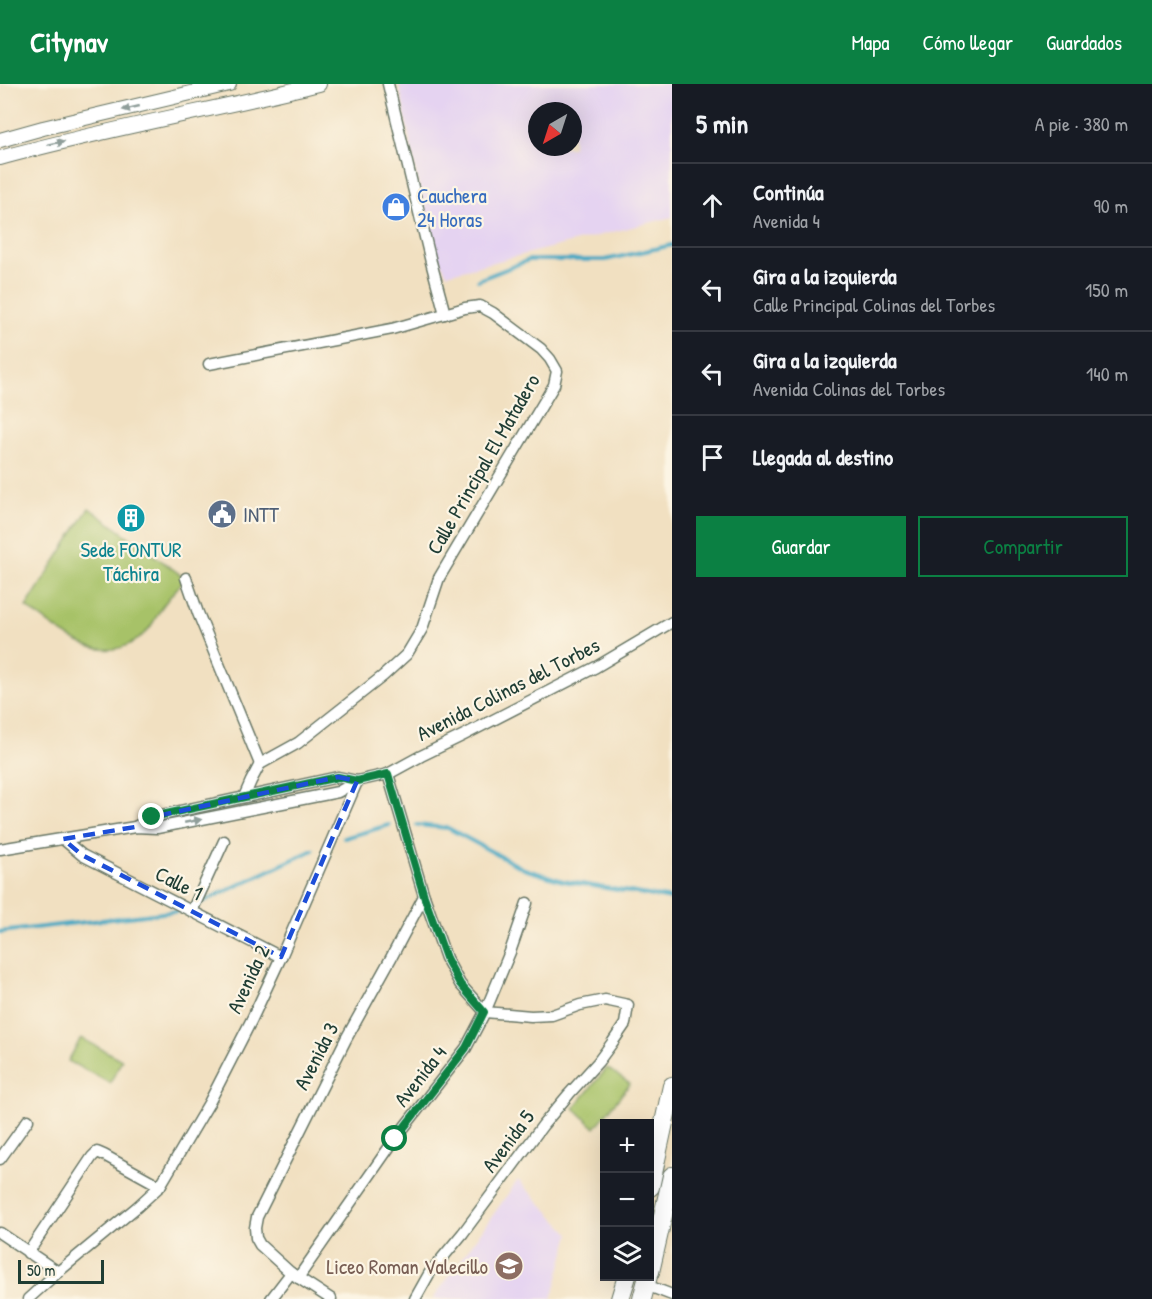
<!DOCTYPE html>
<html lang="es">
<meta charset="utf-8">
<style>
:root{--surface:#171b24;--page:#242831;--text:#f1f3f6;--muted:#9ea1a6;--line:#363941;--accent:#0b8043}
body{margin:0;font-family:"Patrick Hand",sans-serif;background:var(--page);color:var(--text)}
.controls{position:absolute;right:18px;bottom:18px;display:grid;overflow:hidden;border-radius:0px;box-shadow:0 6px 24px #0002}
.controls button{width:54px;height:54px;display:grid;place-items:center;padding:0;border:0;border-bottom:2px solid var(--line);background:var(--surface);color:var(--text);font:30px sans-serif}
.compass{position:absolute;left:528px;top:18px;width:54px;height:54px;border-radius:50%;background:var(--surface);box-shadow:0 6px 24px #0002;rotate:219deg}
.scale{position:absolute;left:18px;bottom:15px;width:86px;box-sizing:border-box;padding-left:6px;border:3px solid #1f3d34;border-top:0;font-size:16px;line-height:21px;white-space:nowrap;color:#1f3d34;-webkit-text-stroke:4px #fcf5e5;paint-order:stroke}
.stop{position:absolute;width:18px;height:18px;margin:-14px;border:4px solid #0b8043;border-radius:50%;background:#fff}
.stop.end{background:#0b8043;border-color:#fff;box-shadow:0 2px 6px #0008}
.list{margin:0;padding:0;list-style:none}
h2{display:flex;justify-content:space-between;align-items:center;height:78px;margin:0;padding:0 24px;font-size:26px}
h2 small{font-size:20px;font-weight:400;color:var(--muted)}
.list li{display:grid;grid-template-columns:39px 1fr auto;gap:18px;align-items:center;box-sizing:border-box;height:84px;padding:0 24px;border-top:2px solid var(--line)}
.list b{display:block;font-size:22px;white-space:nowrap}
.list p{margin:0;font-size:20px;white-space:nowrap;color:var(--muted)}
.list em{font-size:20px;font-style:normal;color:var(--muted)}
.actions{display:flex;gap:12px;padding:18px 24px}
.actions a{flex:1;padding:14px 0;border:2px solid var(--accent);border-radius:0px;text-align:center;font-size:21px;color:var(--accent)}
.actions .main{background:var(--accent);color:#fff}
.icon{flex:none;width:33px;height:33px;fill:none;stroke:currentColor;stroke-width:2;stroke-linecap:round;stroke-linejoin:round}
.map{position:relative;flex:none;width:672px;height:1215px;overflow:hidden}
header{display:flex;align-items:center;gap:36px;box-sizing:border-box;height:84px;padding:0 30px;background:var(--accent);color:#fff}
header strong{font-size:28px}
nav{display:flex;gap:33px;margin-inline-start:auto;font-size:21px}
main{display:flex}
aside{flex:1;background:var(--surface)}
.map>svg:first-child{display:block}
.built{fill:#e5d3f1;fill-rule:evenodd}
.green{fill:#a7c268;stroke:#63804e;stroke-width:1.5}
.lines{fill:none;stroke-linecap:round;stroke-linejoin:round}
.stream{stroke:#43a8c3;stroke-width:4}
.street-casing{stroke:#687665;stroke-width:13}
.secondary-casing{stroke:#687665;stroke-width:16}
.highway-casing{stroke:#687665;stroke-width:20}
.street{stroke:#fff;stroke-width:10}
.secondary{stroke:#fff;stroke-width:14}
.highway{stroke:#fff;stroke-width:18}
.oneway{fill:#8f9e9a}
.route{stroke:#0b8043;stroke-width:8}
.marked{fill:none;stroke:#1d4ed8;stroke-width:4.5;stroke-dasharray:12 8;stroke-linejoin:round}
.labels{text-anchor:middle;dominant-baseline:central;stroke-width:4.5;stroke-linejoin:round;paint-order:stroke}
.shop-label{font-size:21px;fill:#366cbe;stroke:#fcf5e5;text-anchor:start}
.street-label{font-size:21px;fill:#1f3d34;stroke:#fcf5e5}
.service-label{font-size:21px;fill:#4e5e75;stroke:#fcf5e5;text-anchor:start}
.culture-label{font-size:21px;fill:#0d838f;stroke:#fcf5e5}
.education-label{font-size:21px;fill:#785e54;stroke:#fcf5e5;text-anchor:end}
</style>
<header>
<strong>Citynav</strong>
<nav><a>Mapa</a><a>Cómo llegar</a><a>Guardados</a></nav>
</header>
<main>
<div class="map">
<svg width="672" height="1215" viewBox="0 0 672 1215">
<rect width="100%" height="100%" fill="#fcf5e5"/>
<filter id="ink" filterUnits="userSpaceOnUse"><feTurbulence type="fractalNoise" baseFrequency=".0167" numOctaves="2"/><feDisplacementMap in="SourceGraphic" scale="12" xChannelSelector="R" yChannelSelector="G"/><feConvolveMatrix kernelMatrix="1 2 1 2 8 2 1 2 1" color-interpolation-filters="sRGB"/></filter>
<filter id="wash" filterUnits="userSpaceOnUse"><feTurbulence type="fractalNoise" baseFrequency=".008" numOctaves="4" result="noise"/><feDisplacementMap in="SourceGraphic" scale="24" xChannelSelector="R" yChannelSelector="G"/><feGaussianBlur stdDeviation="1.35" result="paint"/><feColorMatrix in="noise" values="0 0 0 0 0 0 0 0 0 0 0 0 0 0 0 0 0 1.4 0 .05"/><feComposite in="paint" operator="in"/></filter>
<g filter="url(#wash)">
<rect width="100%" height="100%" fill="#f1e0c1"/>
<g class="built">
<path d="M399 0H672V133L447 190 429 156ZM537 27H573V63H537Z"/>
<polygon points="518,1096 570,1150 552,1215 433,1215"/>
</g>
<g class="green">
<path d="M89 424 185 494C178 504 169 513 162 523 156 532 152 544 144 550 102 588 62 548 26 523Z"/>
<polygon points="81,954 122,976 110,999 68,977"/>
<polygon points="607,984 630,1000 595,1044 574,1024"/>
</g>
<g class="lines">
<g class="stream">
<polyline points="478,196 529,176 605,176 672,161"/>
<polyline points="417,741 448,744 524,785 563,797 672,815"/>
<polyline points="344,754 389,741"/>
<polyline points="200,819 313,766"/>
<polyline points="0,848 179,827"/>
</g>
</g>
</g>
<g filter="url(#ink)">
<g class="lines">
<g class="street-casing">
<g id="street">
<polyline points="388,0 431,178 445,230"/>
<polyline points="209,280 392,245 465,224 480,222 493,229 541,265 550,275 557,287 554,301 439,494 422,545 407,570 383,592 298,659 260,680"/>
<polyline points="186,494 198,529 260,680"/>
<polyline points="388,690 424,812 446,874 460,900 485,928 531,932 552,931 580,921 605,916 628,921 625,940 612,959 598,978 569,1010 543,1041 463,1149 429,1190 415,1215"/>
<polyline points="244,713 251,697 260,680"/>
<polyline points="135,743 152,733 338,693 357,697"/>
<polyline points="63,755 82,771 281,873"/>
<polyline points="0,765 135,743 157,744 338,708 357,697 388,690 421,672 464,651 596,583 672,538"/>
<polyline points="192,827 224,757"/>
<polyline points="0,1075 28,1036"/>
<polyline points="0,1149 58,1188"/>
<polyline points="28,1169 92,1073 97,1068 104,1071 160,1102"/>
<polyline points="298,1194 395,1055 466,964 485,928 510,868 527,819"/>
<polyline points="646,1201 672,1211"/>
<polyline points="28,1215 58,1188 137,1123 160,1102 209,1019 252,935 281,873 357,698"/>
<polyline points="271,1215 291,1189"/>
<polyline points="331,1215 291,1189 260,1161 256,1154 255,1144 257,1133 346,955 391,874 424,812"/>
</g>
</g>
<g class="secondary-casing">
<g id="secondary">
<polyline points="0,56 43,44 229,0"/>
<path d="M0 74C105 45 213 26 319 0"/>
</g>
</g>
<g class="highway-casing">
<g id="highway">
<polyline points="650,1103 672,1002"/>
<polyline points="650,1188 672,1092"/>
<polyline points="620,1215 627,1192"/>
<polyline points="642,1215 648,1192"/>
</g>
</g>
<use href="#street" class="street"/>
<use href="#secondary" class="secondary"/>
<use href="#highway" class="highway"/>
</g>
<defs><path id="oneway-solid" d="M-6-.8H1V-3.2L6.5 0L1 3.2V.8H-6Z" transform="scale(1.5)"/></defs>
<g class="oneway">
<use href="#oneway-solid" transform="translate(131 24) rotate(167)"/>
<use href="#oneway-solid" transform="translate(56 59) rotate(-12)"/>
<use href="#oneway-solid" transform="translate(193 737) rotate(-11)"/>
</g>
</g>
<g class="lines" filter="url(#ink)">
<polyline class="route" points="152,733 338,693 357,697 388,690 424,812 446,874 460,900 484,928 466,964 395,1055"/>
</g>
<path class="marked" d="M338 693 357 697 281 873 82 771 63 755 135 743 152 733Z"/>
<defs>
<g id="shop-disc" transform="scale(1.5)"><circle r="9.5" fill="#3f7fe0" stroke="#fcf5e5"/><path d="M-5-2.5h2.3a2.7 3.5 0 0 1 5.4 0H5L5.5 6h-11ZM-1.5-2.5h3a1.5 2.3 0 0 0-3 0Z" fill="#fff"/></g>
<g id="civic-disc" transform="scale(1.5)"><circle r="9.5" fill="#5c6f8a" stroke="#fcf5e5"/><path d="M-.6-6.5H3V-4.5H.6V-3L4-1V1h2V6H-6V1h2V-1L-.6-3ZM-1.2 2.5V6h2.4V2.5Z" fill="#fff"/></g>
<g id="building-disc" transform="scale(1.5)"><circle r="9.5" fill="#0f9aa8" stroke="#fcf5e5"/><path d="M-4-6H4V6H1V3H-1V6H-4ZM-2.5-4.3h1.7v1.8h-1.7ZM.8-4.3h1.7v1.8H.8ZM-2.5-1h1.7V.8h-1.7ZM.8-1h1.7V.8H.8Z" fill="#fff"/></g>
<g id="school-disc" transform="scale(1.5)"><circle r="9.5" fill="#8d6e63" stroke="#fcf5e5"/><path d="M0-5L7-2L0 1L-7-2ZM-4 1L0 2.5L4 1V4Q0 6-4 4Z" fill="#fff"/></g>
</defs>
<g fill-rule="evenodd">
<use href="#shop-disc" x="396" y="123"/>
<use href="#civic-disc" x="222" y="430"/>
<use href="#building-disc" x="131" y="434"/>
<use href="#school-disc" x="509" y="1182"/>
</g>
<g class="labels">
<g class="shop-label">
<text x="417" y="111">Cauchera<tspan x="417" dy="24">24 Horas</tspan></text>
</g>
<g class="street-label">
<text transform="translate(483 380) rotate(-60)">Calle Principal El Matadero</text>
<text transform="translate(508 605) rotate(-27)">Avenida Colinas del Torbes</text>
<text transform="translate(179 799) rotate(27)">Calle 1</text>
<text transform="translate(248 895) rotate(-65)">Avenida 2</text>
<text transform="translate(316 972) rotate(-63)">Avenida 3</text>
<text transform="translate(420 992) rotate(-52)">Avenida 4</text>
<text transform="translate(508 1057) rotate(-53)">Avenida 5</text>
</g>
<g class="service-label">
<text x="243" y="430">INTT</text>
</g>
<g class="culture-label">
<text x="131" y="465">Sede FONTUR<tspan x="131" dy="24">Táchira</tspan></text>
</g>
<g class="education-label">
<text x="488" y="1182">Liceo Roman Valecillo</text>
</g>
</g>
</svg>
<div class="controls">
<button>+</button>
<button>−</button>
<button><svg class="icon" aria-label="layers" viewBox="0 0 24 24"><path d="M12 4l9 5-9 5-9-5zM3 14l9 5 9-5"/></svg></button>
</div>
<svg class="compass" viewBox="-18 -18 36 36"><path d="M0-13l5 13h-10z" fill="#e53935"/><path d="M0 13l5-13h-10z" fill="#9ea1a6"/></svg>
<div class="scale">50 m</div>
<div class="stop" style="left:395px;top:1055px"></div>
<div class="stop end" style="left:152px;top:733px"></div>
</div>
<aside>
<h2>5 min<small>A pie · 380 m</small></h2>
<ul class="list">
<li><svg class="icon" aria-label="ahead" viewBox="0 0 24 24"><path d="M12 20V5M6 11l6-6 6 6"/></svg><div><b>Continúa</b><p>Avenida 4</p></div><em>90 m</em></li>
<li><svg class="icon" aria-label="left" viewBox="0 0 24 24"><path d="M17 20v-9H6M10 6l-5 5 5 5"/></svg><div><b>Gira a la izquierda</b><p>Calle Principal Colinas del Torbes</p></div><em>150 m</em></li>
<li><svg class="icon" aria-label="left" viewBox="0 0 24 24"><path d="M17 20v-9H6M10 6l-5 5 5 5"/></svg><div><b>Gira a la izquierda</b><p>Avenida Colinas del Torbes</p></div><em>140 m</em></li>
<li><svg class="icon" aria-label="arrive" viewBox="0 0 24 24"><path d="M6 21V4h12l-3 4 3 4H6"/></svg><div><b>Llegada al destino</b></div></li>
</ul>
<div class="actions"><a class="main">Guardar</a><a>Compartir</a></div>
</aside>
</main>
